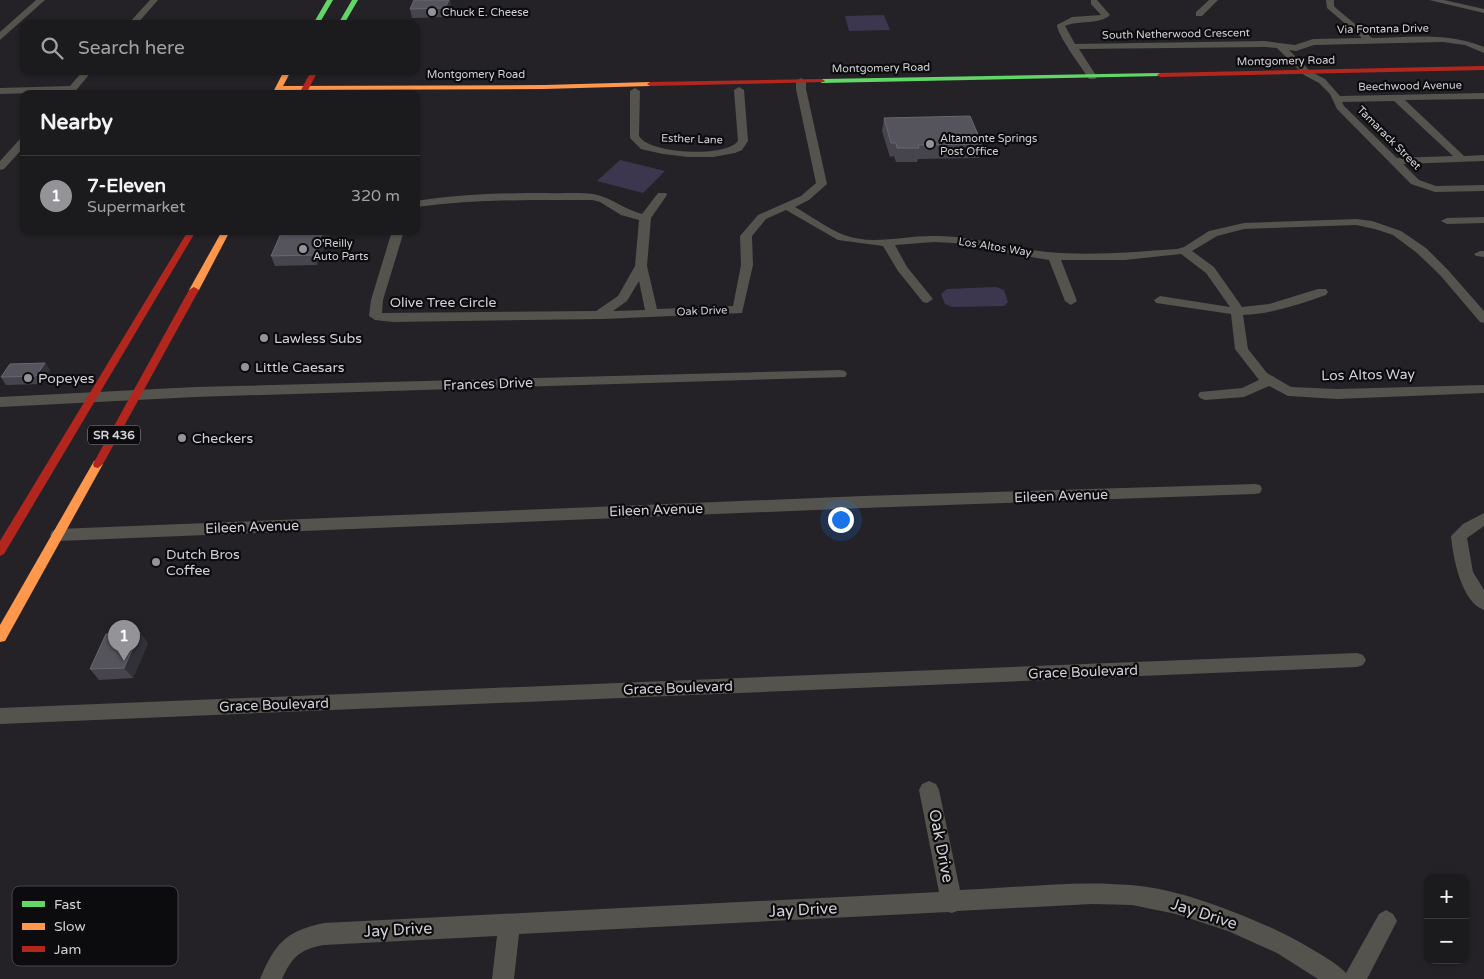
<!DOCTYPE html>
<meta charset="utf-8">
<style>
:root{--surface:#1b1a1d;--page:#28272a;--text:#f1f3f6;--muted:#a0a1a4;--line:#39383b;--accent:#949398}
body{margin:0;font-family:"Varela Round",sans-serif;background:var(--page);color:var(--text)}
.controls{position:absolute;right:15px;bottom:15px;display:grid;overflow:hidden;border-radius:10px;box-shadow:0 1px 4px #0004}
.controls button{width:45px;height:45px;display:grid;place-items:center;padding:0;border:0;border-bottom:1px solid var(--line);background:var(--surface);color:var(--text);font:25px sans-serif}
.you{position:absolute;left:840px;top:519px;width:18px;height:18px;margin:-12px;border:4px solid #fff;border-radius:50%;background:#1a73e8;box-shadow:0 0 0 8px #1a73e833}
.badge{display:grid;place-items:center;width:32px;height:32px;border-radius:50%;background:var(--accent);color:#fff;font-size:16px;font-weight:700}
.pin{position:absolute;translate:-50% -41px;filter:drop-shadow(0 1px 2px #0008)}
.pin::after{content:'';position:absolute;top:26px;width:18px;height:15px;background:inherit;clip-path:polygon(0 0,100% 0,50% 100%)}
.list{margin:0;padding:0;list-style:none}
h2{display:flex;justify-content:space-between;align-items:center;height:65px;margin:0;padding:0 20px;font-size:21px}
h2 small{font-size:16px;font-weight:400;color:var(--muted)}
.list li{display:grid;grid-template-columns:32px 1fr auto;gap:15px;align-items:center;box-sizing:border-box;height:80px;padding:0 20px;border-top:1px solid var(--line)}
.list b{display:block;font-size:19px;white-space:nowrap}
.list p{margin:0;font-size:16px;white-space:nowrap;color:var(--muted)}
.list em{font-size:16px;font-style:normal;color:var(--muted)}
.icon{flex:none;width:28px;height:28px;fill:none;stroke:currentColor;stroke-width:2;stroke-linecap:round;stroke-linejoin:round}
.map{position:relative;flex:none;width:1484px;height:979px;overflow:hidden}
.search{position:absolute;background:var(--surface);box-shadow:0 1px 4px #0004;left:20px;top:20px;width:400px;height:55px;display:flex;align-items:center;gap:12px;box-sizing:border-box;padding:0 18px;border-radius:10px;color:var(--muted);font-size:19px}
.panel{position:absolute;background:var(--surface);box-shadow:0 1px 4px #0004;left:20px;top:90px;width:400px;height:145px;border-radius:10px}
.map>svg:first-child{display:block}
.green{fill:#3c364e}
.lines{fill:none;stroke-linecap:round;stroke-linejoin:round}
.street{fill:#54534d;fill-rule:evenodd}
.fast{fill:#63d668;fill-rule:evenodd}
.slow{fill:#ff974d;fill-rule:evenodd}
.jam{fill:#b3261e;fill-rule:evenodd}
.wall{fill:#46444d}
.shaded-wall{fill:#323038}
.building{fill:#55535c;stroke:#69666f}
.poi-dot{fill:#949398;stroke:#0c0b0e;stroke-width:2}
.labels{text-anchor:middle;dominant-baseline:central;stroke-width:4.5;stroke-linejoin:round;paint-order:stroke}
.far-poi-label{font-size:11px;fill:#d1d0d5;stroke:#0c0b0e;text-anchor:start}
.far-street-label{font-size:11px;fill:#d1d0d5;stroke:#0c0b0e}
.shield{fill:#0c0b0e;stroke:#969599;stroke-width:1}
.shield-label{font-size:12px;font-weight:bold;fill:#d1d0d5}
.street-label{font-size:14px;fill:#d1d0d5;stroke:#0c0b0e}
.poi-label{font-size:14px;fill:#d1d0d5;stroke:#0c0b0e;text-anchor:start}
.near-street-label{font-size:16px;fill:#d1d0d5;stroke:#0c0b0e}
.key{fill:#0c0b0e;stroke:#47464a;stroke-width:1}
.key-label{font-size:14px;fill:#d1d0d5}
</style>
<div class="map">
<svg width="1484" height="979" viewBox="0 0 1484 979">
<rect width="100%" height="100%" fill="#242227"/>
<g class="green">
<polygon points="884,15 890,30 849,31 845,16"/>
<polygon points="620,160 665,171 643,193 597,181"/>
<polygon points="996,287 1004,290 1008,302 1004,306 952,307 945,304 941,294 947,289"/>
</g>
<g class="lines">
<g class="street">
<polygon points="36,0 45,0 0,40 0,32"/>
<polygon points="150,0 158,0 137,24 128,24"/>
<path d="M1091 0H1097L1110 15C1100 25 1078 20 1065 26L1075 44 1265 41 1295 45 1313 39 1362 38 1327 8 1326 0H1334V6L1337 9 1372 38C1410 37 1448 32 1484 47V53L1465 45 1443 42 1314 45 1296 51 1289 50 1310 71 1325 79 1340 96 1484 93V99L1405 100 1464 156 1484 155V161L1403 164 1419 180 1436 186 1484 185V191L1435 192 1411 184 1337 109 1330 94 1319 83 1304 75 1277 48 1265 47 1079 49 1097 77 1095 79H1089C1082 68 1057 35 1057 25L1072 17 1101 15 1091 4ZM1394 101 1453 156 1397 158 1344 106 1342 102Z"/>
<polygon points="1209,0 1218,0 1202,16 1196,16 1196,12"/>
<polygon points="1429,0 1444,0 1484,9 1484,13"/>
<polygon points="83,71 92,71 73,94 63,94 65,92 0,94 0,88 70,86"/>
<path d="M801 78 806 81V89L827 184 809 200 795 207C811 216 827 228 844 235 873 246 906 235 935 236 974 236 1009 248 1047 252 1090 256 1134 252 1177 249L1184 247 1209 231 1244 223 1356 219 1372 221 1401 231 1426 248 1448 270 1484 311V323L1480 322 1440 275 1417 253 1393 235 1375 229 1356 225 1244 229 1217 236 1192 251 1214 267 1242 307 1269 304 1318 289H1326L1328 292 1326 295C1300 304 1272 314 1243 315L1248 349 1267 373 1291 387 1337 389 1484 385V393L1337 399 1288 396 1269 386 1244 397 1205 400 1200 398 1198 395 1200 392 1242 388 1259 380 1235 349 1231 314 1156 303 1154 300 1160 296 1230 307 1206 273 1181 254 1125 260H1061L1077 301 1071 305 1065 301 1049 260 1007 253 972 244 934 242 895 245 907 267 933 299 927 303 923 302 898 271 883 246 838 240 786 210 766 219 752 236 753 265 742 313 603 319 393 322 375 320 369 316 371 300 392 231H404L383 300 382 313 596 311 618 296 635 266 639 220 621 215 600 202 592 200C533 200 475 199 416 207V201C460 194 503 193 547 193 562 194 578 192 593 194 611 197 625 210 642 214L658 193H666L667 195 651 218 647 266 657 309 733 306 741 265 740 236 758 215 801 196 816 183 796 89V81ZM639 281 645 310 613 311 627 301Z"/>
<path d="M739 87 744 90 748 141 742 150 735 153 713 157H688L663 154 641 149 630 138V91L635 88 640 91 639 136C649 154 726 158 738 141L734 90Z"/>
<polygon points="24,138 24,147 4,169 0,170 0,161 20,139"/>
<polygon points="1484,217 1484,223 1447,224 1441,221 1447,218"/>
<polygon points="1480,251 1484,251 1484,257 1476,256 1474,254"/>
<polygon points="840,370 845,371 847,374 845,377 195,397 0,407 0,397 195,387"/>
<polygon points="1255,484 1260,485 1262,489 1260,493 1255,494 863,508 58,541 52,539 50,535 52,531 58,529 863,496"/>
<path d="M1484 513V526L1467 538 1473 572 1484 590V610C1461 602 1453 557 1451 536L1463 524Z"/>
<polygon points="1357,653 1363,655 1366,660 1363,665 1357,667 0,724 0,708"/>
<path d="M929 781 936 784 939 790 960 890C1016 888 1075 880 1131 885 1179 889 1228 909 1272 928 1289 936 1335 960 1346 973L1379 914 1386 910 1393 914 1397 921 1367 979H1318L1277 953 1228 931 1176 914 1132 905 1092 904 957 911 952 913 948 912 519 934 514 979H492L497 936 324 945C300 949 292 957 282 979H260C275 944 285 931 324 923L939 892 919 790 922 784Z"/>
</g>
<g class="fast">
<polygon points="327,0 333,0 319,24 313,24"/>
<polygon points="352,0 358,0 344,24 338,24"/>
<polygon points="1160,73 1163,75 1162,76 822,83 819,81 822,79"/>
</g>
<g class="slow">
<polygon points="284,71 291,71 283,86 544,85 650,82 653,84 650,86 544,89 281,90 279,94 272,94"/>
<polygon points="222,231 230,231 199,290 194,293 191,292 189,290"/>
<polygon points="98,460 103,464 5,641 0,642 0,625 94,461"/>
</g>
<g class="jam">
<polygon points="1484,66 1484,70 1160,77 1157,75 1160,73"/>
<polygon points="311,71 318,71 306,94 299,94"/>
<polygon points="822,79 825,81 824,82 650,86 647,84 650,82"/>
<polygon points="188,231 196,231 4,554 0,556 0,541"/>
<polygon points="194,287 199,290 103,464 98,468 94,467 93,464 189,290"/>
</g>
</g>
<g class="wall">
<polygon points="452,6 447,17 412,18 410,9"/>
<polygon points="884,118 982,144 979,158 918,159 917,162 896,162 894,156 890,157 882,131"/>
<polygon points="331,231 317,265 275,266 271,256"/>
<polygon points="45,363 50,370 41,384 6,385 1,377"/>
<polygon points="148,643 133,678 99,680 90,669"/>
</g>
<g class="shaded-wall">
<polygon points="449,0 450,0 452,6 447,17 445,8"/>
<polygon points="323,231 331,231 317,265 313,255"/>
<polygon points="45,363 50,370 41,384 36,376"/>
<polygon points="140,632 148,643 133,678 124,668"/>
</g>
<g class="building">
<polygon points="414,0 449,0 445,8 410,9"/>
<polygon points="970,116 982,144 918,145 919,148 897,148 896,143 891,143 884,118"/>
<polygon points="282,231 323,231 313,255 271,256"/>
<polygon points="45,363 36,376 1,377 10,364"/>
<polygon points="140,632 124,668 90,669 106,634"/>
</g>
<g class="poi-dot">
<circle cx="432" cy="12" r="5"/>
<circle cx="930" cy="144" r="5"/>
<circle cx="303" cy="249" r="5"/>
<circle cx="264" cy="338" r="5"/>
<circle cx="245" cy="367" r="5"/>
<circle cx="28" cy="378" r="5"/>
<circle cx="182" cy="438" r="5"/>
<circle cx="156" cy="562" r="5"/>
</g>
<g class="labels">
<g class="far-poi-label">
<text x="442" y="12">Chuck E. Cheese</text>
<text x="940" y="138">Altamonte Springs<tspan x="940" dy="13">Post Office</tspan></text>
<text x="313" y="243">O'Reilly<tspan x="313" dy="13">Auto Parts</tspan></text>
</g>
<g class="far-street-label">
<text transform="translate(1383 29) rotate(-1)">Via Fontana Drive</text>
<text transform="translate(1176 34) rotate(-1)">South Netherwood Crescent</text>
<text transform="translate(1286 61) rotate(-1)">Montgomery Road</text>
<text transform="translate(881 68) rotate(-1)">Montgomery Road</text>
<text x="476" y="74">Montgomery Road</text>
<text transform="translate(1410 86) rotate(-1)">Beechwood Avenue</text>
<text transform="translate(1389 138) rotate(45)">Tamarack Street</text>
<text transform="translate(692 139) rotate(2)">Esther Lane</text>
<text transform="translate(995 247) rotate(9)">Los Altos Way</text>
<text transform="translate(702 311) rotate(-2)">Oak Drive</text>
</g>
<rect class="shield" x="88" y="425.5" width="52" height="19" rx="4"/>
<g class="shield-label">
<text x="114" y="435">SR 436</text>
</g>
<g class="street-label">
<text x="443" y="302">Olive Tree Circle</text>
<text transform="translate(1368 375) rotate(-1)">Los Altos Way</text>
<text transform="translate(488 384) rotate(-2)">Frances Drive</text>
<text transform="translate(1061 496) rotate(-2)">Eileen Avenue</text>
<text transform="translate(656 510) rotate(-2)">Eileen Avenue</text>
<text transform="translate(252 527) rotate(-2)">Eileen Avenue</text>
<text transform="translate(1083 672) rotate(-2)">Grace Boulevard</text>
<text transform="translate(678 688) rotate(-2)">Grace Boulevard</text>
<text transform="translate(274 705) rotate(-2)">Grace Boulevard</text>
</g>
<g class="poi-label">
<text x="274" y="338">Lawless Subs</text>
<text x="255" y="367">Little Caesars</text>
<text x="38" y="378">Popeyes</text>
<text x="192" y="438">Checkers</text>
<text x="166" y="554">Dutch Bros<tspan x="166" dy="16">Coffee</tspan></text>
</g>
<g class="near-street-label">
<text transform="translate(941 846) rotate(79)">Oak Drive</text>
<text transform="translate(803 910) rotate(-3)">Jay Drive</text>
<text transform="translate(1204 914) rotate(18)">Jay Drive</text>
<text transform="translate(398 930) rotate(-3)">Jay Drive</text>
</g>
</g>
<rect x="12" y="886" width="166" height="80" rx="8" class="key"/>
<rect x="22" y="901" width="23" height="6" fill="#63d668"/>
<rect x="22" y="923" width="23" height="7" fill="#ff974d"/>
<rect x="22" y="946" width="23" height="6" fill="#b3261e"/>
<g class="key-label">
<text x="54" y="909">Fast</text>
<text x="54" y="931">Slow</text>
<text x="54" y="954">Jam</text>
</g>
</svg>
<div class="controls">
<button>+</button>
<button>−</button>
</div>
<div class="you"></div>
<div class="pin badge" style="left:124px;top:661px">1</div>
<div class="search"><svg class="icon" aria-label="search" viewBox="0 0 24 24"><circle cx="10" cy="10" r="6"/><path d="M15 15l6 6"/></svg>Search here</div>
<section class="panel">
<h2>Nearby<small></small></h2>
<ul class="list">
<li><span class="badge">1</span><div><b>7-Eleven</b><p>Supermarket</p></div><em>320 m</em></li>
</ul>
</section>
</div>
